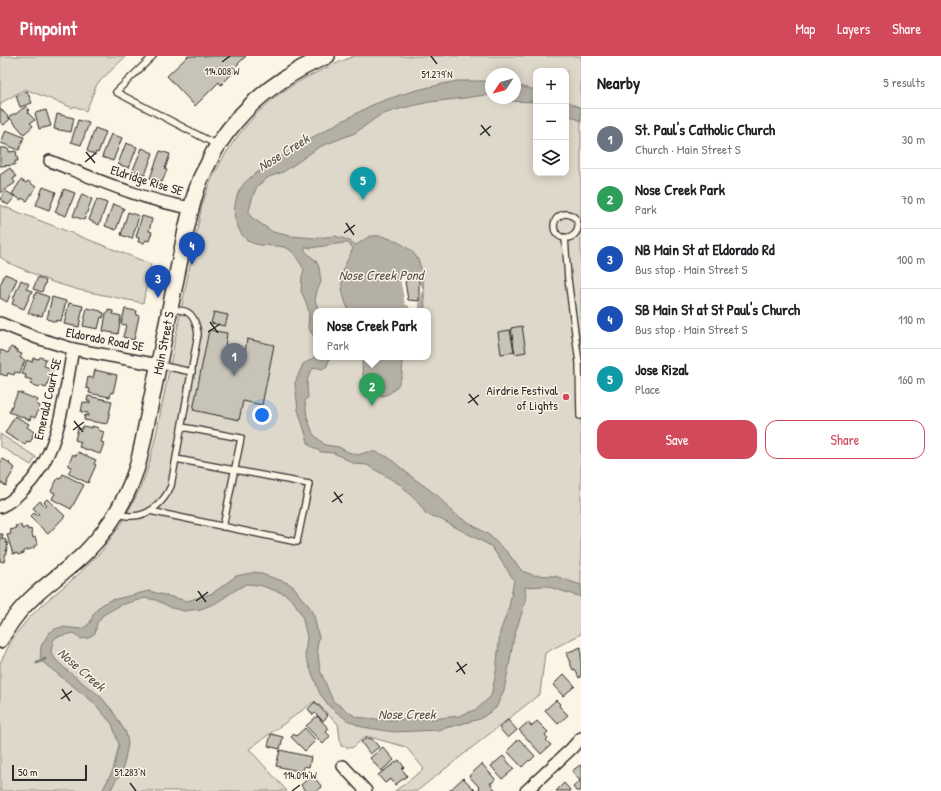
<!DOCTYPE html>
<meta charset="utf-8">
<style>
:root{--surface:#fff;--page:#f6f6f6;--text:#202124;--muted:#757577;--line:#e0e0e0;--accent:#d1495b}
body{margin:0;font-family:"Patrick Hand",sans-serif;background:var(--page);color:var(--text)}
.controls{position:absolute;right:12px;top:12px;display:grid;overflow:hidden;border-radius:8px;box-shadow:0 2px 10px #0003}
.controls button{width:36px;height:36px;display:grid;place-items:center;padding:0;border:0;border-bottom:1px solid var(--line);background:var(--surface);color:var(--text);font:20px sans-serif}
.compass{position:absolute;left:485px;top:12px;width:36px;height:36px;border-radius:50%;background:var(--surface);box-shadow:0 2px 10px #0003;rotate:234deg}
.scale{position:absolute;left:12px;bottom:10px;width:75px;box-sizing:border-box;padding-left:4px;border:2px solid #2b2b2b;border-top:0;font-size:11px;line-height:14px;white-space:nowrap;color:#2b2b2b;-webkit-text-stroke:3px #fcf5e5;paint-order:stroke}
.you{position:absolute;left:262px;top:359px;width:14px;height:14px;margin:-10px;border:3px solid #fff;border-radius:50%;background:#1a73e8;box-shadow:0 0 0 6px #1a73e833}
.badge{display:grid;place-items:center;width:26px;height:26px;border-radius:50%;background:var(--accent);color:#fff;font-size:13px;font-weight:700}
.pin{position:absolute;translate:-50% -33px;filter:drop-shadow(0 1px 2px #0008)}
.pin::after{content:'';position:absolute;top:21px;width:14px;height:12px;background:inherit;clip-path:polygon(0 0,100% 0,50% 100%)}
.popup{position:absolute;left:313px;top:252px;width:118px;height:52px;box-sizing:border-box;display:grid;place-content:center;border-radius:8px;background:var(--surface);filter:drop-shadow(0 1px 3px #0005);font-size:13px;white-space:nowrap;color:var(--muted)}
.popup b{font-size:15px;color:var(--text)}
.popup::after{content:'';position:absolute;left:50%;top:100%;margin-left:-8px;border:8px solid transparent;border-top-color:var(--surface)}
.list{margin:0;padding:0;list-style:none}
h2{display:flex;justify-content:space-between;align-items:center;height:52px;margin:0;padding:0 16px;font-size:17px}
h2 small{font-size:13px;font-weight:400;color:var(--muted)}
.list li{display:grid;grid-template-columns:26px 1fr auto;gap:12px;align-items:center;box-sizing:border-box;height:60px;padding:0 16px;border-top:1px solid var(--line)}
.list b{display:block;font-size:15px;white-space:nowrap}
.list p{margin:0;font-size:13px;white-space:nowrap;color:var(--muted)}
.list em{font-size:13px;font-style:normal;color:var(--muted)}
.actions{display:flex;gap:8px;padding:12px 16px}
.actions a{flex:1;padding:9px 0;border:1px solid var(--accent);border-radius:12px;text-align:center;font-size:14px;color:var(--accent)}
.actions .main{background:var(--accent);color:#fff}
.icon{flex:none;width:22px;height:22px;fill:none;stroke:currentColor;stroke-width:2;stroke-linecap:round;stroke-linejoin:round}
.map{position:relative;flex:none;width:581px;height:735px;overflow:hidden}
header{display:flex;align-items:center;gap:24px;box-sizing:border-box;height:56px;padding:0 20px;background:var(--accent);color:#fff}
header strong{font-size:19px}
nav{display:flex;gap:22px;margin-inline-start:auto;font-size:14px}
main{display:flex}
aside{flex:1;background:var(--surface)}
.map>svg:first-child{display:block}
.green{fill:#ded8ca;stroke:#84827a;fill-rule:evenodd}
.water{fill:#b4b0a5;stroke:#7d7b74}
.pier{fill:#fcf5e5}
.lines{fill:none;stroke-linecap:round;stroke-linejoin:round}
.stream{stroke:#7d7b74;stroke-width:3}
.building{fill:#c8c3b7;stroke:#2b2b2b}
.lane-casing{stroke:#2b2b2b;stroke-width:8}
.street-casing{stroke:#2b2b2b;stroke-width:14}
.secondary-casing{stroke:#2b2b2b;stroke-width:18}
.lane{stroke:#fcf5e5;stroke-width:5.5}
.street{stroke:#fcf5e5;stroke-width:11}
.secondary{stroke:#fcf5e5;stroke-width:15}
.ticks{fill:none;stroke:#2b2b2b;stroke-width:1.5}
.poi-dot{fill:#d1495b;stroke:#fcf5e5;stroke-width:1.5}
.labels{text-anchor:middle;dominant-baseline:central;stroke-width:3;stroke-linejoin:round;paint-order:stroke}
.street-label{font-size:13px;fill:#2b2b2b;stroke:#fcf5e5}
.poi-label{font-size:13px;fill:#2b2b2b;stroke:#fcf5e5;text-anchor:end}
.water-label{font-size:14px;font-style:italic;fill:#545350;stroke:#fcf5e5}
.ticks-label{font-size:10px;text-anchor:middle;fill:#2b2b2b;stroke:#fcf5e5;stroke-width:3;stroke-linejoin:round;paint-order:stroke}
</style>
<header>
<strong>Pinpoint</strong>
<nav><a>Map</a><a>Layers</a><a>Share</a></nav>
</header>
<main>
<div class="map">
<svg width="581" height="735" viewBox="0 0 581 735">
<rect width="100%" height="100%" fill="#fcf5e5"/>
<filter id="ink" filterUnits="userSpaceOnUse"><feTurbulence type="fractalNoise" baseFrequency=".025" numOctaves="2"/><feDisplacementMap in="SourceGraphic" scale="8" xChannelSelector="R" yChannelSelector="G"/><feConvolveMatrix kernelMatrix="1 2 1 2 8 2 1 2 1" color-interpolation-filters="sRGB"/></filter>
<g filter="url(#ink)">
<g class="green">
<polygon points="0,0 126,0 97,28 86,55 74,50 73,52 25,33 1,47 0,51"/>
<path d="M354 0H581V578L545 597 540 638 417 735H395L424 713 406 691 366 680 352 692 341 690 338 668 315 645 249 693 287 735H0V607L14 580 29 562 44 547 80 517 100 497 122 467 140 433 148 412 156 379 202 149C206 138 210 125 216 115 233 81 261 48 293 29 313 17 333 9 354 0ZM536 15H566V117H536ZM491 18H515V42H491ZM316 255H428V301H316Z"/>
<polygon points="0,149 151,208 143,247 79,234 52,226 9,207 0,201"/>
<polygon points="0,378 36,401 31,409 0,390"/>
</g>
<g class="water">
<path d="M457 25H491V40L485 39 465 42 430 46 403 52 380 59 355 77 319 91 295 108 283 116 269 121 257 130 252 143 249 155 251 161 273 176 290 180 316 182 335 180 348 184 356 189C362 186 366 181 372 180 380 179 386 181 393 184 403 188 415 195 419 206 424 220 424 240 425 255H349C343 243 340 228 343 215 344 209 351 198 353 192L348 187H343L311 192 306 191 305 192V195L316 205 319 211 321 226 317 235 315 244 319 255H316V287L313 279 308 272 309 257 306 246 301 235 302 220 304 214C301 208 295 198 290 194 286 191 280 190 275 190 252 189 242 188 235 162 233 155 236 140 240 133 246 123 258 116 268 110 293 92 319 77 346 63 354 59 362 54 370 50 398 38 427 31 457 25Z"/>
<polygon points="515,29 536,34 536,46 507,45 497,42 515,42"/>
<polygon points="566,45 581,52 581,65 566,58"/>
<path d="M316 299V301H330L327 310 322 313 315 311C305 320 307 329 308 341L305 345 307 361 313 378 325 389 339 391 348 396 358 399 367 396H376L388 401 412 421 438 440 453 457 489 479 508 497 522 515 533 519 555 520 581 529V541L546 530 525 531 526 544 514 581 509 610 504 634 496 652 480 663 438 674 394 676 362 671 347 664 330 651 320 638 305 599 307 581 302 560 294 546 285 538 259 529 246 528 234 535 216 547 201 553 184 555 172 552 156 544 145 542 121 549 103 559 97 567 95 577 88 582 81 583 74 577 56 581 53 585 51 596 56 604 69 616 101 641 112 654 126 677 128 688 122 717 116 724 110 735H102L113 714 119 689 112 668 93 646 40 604 41 590 49 577 55 573 62 571 82 573 90 567 93 559 99 551 108 545 149 535 187 545 213 537 236 520 256 516 288 527 295 532 300 540 309 550 314 560 319 582 317 590 320 614 333 645 356 661 386 664 432 663 459 660 477 653 491 640 496 616 500 576 509 551 514 524 491 490 438 462 426 458 420 449 401 429 367 409 355 408 334 397 321 396 309 389 298 354 295 327 303 308 312 303Z"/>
<path d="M363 301H408L402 306C404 321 399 335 383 340 365 332 360 320 363 301Z"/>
</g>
<polygon class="pier" points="423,215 423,219 420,221 420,228 422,231 423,235 422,238 419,241 419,255 410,255 409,250 405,248 400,222"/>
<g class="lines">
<polyline class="stream" points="37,607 45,603"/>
</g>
<g class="building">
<polygon points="188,0 246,0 232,14 234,16 221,29 219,26 195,50 167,20"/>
<polygon points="27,35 32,47 20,51 16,40"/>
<polygon points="26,50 29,54 27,56 35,64 30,67 33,70 24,78 9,61 13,58 16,58 23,52 24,52"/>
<polygon points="0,52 10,63 4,69 0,66"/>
<polygon points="46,54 51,70 39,73 35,57"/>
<polygon points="57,58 74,62 71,76 54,73"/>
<polygon points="78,64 89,67 81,89 71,86"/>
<polygon points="95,72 106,76 98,97 96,96 95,99 87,95"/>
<polygon points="6,74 24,81 19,94 1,87"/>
<polygon points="111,78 122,82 113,105 102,101"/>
<polygon points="126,87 137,91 129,112 118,108"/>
<polygon points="0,92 6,92 9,94 9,96 16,95 18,105 15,105 15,109 0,110"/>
<polygon points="142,92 153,97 145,119 133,114"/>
<polygon points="160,95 170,98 165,113 167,114 162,126 150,122"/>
<polygon points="10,112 16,121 13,123 15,127 0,137 0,119"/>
<polygon points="21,124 26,127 28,125 36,131 27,145 22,142 21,144 12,138"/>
<polygon points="43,131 56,136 49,154 36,149"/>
<polygon points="64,133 75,137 66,160 55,156"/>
<polygon points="6,135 15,141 8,149 0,143"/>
<polygon points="82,138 92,143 84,164 73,160"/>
<polygon points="97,143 107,147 99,169 89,164"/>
<polygon points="113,148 124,152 116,174 105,170"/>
<polygon points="128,156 139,160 132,183 121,179"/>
<polygon points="142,160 152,163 149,175 152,176 149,185 146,184 144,187 138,186 139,182 136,181"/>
<polygon points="5,218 17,223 7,246 0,242 0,229"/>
<polygon points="419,219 419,245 408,244 405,226"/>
<polygon points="38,221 46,225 42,236 33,233"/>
<polygon points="21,224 29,228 26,233 32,235 24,253 12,248 14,243 13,243"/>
<polygon points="36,236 49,241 42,260 38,259 38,260 28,257"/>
<polygon points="52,241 66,245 61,265 56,264 56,266 47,263"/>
<polygon points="69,247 83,250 79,271 64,268"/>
<polygon points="87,252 101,255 101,256 104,257 103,262 101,261 98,273 83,270"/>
<polygon points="125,253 137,255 136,259 139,260 134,284 123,281 126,269 121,268"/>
<polygon points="108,254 113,255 113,258 121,260 118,278 103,275 106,257 108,257"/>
<polygon points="214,256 228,259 225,270 211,267"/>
<polygon points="522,270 526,296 515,298 511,272"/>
<polygon points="209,274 227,277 225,291 245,295 247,283 274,289 262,349 243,345 239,364 193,354"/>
<polygon points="510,274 514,296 501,298 498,276"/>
<polygon points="11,291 18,294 17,296 22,298 20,302 25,304 20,317 15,316 14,319 8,317 7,320 0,318 0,295 1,294 8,297"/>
<polygon points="40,301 46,303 44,310 53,313 46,332 40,330 39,331 30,328 32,324 25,322 26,319 22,318 27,304 32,306 33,302 39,303"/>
<polygon points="95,314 117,319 113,337 111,336 110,341 89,337 90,333 86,332 88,321 93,322"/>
<polygon points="18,336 38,344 36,348 40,350 35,362 31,360 30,364 9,356"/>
<polygon points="88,340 112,345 107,368 84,364 85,359 88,360 88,357 81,356 83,346 90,347 90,345 87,345"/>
<polygon points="15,360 29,368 27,371 34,376 32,380 33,381 30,386 27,385 25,389 5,377"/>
<polygon points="83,370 92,372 92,370 99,372 98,374 104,376 101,386 104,387 100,398 79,391 81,386 75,384 78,372 82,373"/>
<polygon points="78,396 96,404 94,408 96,409 88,427 69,418 68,417 72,411 68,410 73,398 76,400"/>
<polygon points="3,403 10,407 9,408 15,412 7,426 8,427 6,430 0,426 0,406 1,406"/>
<polygon points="63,418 84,429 71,453 52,443 55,437 51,435 58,422 60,423"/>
<polygon points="47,443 65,460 48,478 30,461 34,457 37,460 39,458 33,452 40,445 45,450 47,449 44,446"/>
<polygon points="21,469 22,473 27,471 28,474 31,473 33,482 35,481 38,489 34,490 34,492 24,495 24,497 18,499 17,497 13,498 7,479 11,478 10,474 16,472 15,470"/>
<polygon points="0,478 3,478 2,483 6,484 6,487 8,487 4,506 0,505"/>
<polygon points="581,591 581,621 579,622 575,613 573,614 566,597"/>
<polygon points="564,618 575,630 563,640 553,629"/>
<polygon points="556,644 560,648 559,650 568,659 558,668 545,654"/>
<polygon points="315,646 328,660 323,665 315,657 313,659 308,653"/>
<polygon points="317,660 329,673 326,676 330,680 323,688 306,670"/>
<polygon points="508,664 517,674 508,682 499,672"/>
<polygon points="537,665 548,676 545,679 548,682 546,684 551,689 541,698 519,674 528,666 531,670"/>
<polygon points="305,672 316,684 305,695 291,681 294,678 296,680"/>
<polygon points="271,678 283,681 280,693 268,690"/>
<polygon points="367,682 372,683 379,691 370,698 361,686"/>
<polygon points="519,683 535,700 530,705 529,704 522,711 507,695"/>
<polygon points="383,691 394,704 381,715 370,702"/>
<polygon points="280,694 311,701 309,711 304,710 303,716 276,710"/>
<polygon points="503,700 514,713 502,723 491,710"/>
<polygon points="399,704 404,711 402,713 407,720 395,729 391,723 385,727 378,719"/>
<polygon points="482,708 495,723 492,727 490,727 496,735 481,735 479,733 480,732 469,720"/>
<polygon points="580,709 581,710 581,735 576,735 573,731 580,725 572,715"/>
<polygon points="312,719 322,731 317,735 305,735 301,729"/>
<polygon points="463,722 476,735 449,735"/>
<polygon points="564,727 571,735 556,735"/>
</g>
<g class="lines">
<g class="lane-casing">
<g id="lane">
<polyline points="153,0 116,36 217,89"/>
<circle cx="566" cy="170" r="12"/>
<polyline points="565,181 568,223 579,307 580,360"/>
<polyline points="159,309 192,316"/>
<polyline points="182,371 241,382 223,471"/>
<polyline points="150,455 297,486 309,428 176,403"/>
<path d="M118 458C122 459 126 460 130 460 149 461 164 446 171 430L198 278C197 271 195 260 187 256 183 254 175 254 171 253"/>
</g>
</g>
<g class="street-casing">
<g id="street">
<path d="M50 105C96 123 142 144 191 152"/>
<polyline points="0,267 37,282 73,293 159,309"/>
<path d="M0 451C9 447 15 442 22 435 60 400 64 341 73 293"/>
<polyline points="343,710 366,735"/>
<polyline points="526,735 571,693 581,682"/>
</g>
</g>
<g class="secondary-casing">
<path id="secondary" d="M0 584C5 576 9 568 15 561 34 535 63 519 85 497 108 474 126 444 136 414 139 406 140 398 142 390L186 174C190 158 193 142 199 127 201 120 205 114 208 108 211 101 214 95 218 89 245 47 282 19 327 0"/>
</g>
<use href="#lane" class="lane"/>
<use href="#street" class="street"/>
<use href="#secondary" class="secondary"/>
</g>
</g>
<path class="ticks" d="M431 0 437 8M222 6 230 0M481 69 490 80M480 79 491 70M86 96 95 107M85 106 96 97M346 167 354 179M344 177 355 169M210 266 218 277M208 276 220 268M469 338 478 349M468 347 479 339M74 365 83 376M73 374 84 366M334 436 342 447M332 446 343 438M198 535 206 546M196 545 208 536M457 606 465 618M456 616 467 608M62 633 70 645M61 643 72 635M130 727 136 735M292 735 300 729"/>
<circle class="poi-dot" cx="566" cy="341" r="4"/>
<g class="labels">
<g class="street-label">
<text transform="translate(147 124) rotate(17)">Eldridge Rise SE</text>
<text transform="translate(105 283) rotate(11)">Eldorado Road SE</text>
<text transform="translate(163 287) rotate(-79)">Main Street S</text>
<text transform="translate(47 343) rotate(-77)">Emerald Court SE</text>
</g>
<g class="poi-label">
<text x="558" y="334">Airdrie Festival<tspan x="558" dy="15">of Lights</tspan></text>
</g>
<g class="water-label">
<text transform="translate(283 96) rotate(-32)">Nose Creek</text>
<text x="381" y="218">Nose Creek Pond</text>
<text transform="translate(82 613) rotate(41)">Nose Creek</text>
<text x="407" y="657">Nose Creek</text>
</g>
</g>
<g class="ticks-label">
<text x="222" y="19">114.008°W</text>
<text x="437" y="22">51.279°N</text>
<text x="130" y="720">51.283°N</text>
<text x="300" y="723">114.014°W</text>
</g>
</svg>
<div class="controls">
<button>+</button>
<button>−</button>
<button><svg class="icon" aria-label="layers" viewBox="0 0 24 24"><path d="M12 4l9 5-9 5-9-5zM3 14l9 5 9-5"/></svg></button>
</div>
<svg class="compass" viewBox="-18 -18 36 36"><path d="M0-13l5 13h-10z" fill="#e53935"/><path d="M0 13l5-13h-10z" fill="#757577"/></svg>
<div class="scale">50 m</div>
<div class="you"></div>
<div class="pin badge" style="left:234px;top:320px;background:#6b7280">1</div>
<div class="pin badge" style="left:372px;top:350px;background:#2e9e5b">2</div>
<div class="popup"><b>Nose Creek Park</b>Park</div>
<div class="pin badge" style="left:158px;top:242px;background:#1a4fb4">3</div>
<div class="pin badge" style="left:192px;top:209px;background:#1a4fb4">4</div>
<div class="pin badge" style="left:363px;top:144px;background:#0f9aa8">5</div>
</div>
<aside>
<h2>Nearby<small>5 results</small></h2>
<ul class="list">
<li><span class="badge" style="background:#6b7280">1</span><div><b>St. Paul's Catholic Church</b><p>Church · Main Street S</p></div><em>30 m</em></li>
<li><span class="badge" style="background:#2e9e5b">2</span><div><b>Nose Creek Park</b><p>Park</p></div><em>70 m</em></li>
<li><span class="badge" style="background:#1a4fb4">3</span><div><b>NB Main St at Eldorado Rd</b><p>Bus stop · Main Street S</p></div><em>100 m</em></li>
<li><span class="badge" style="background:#1a4fb4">4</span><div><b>SB Main St at St Paul's Church</b><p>Bus stop · Main Street S</p></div><em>110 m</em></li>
<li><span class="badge" style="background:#0f9aa8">5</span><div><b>Jose Rizal</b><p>Place</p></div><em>160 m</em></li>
</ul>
<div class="actions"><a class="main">Save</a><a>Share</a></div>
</aside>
</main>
